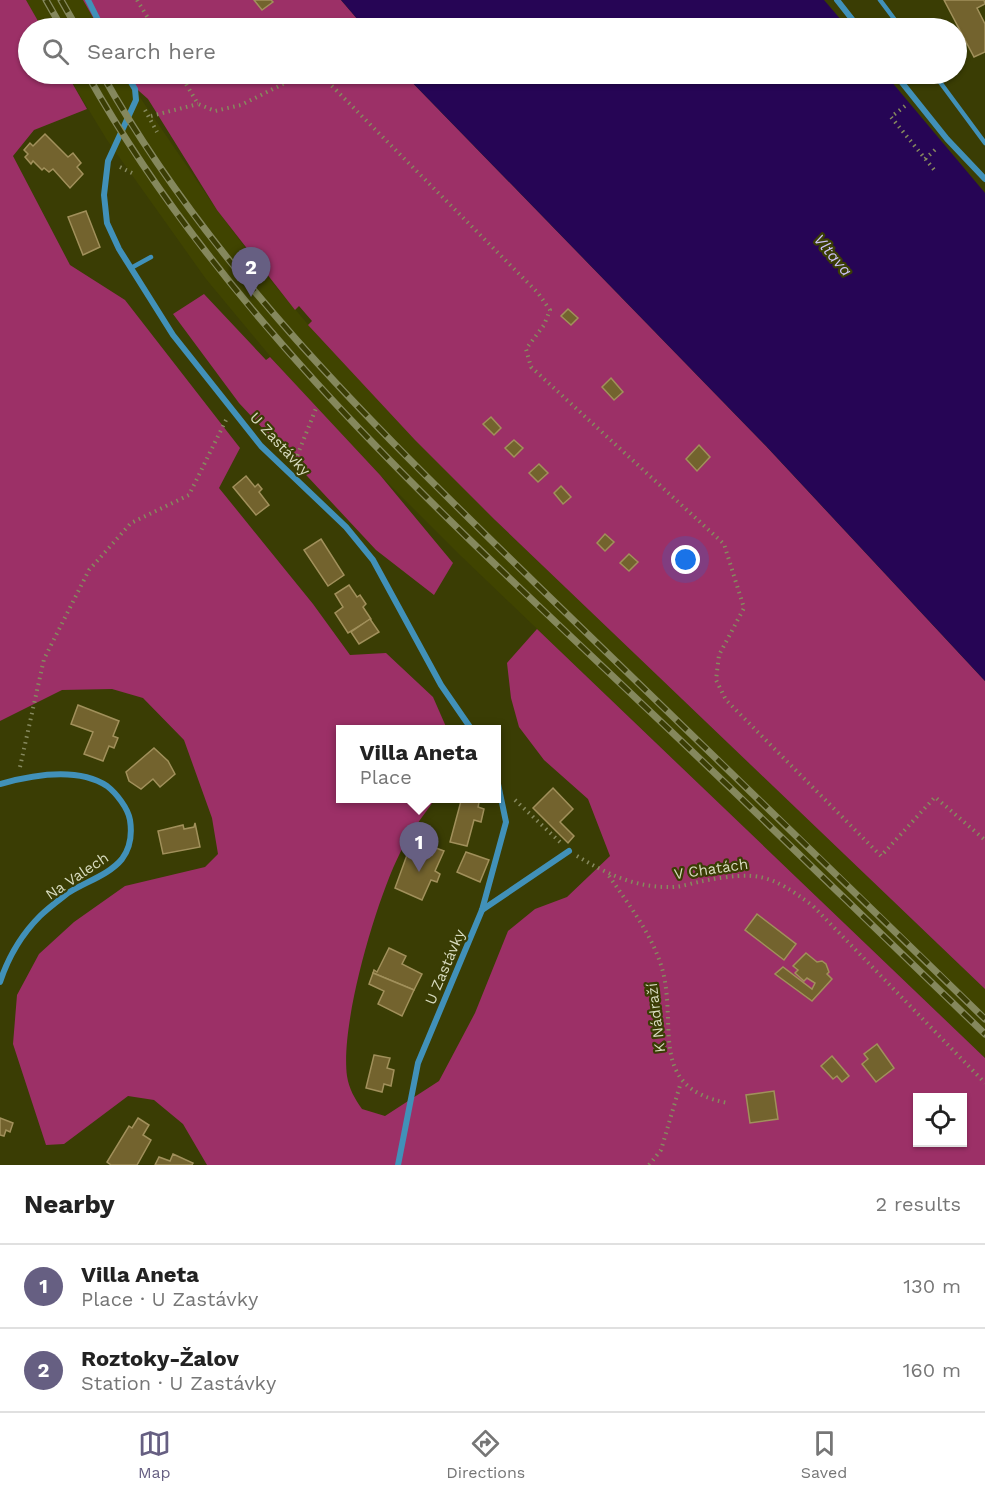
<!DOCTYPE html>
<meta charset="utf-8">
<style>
:root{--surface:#fff;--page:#f6f6f6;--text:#222;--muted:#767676;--line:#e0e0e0;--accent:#665f82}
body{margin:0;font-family:"Work Sans",sans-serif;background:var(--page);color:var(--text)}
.controls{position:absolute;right:18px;bottom:18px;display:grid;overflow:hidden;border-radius:0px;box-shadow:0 2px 4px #0004}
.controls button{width:54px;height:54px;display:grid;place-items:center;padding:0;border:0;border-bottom:2px solid var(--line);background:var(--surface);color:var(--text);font:30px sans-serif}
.you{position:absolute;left:686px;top:560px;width:21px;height:21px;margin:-15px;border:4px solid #fff;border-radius:50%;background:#1a73e8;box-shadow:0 0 0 9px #1a73e833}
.badge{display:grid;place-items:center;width:39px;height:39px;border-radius:50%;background:var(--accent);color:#fff;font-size:20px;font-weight:700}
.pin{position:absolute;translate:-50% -50px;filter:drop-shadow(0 2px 3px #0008)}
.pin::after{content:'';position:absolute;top:32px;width:21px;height:18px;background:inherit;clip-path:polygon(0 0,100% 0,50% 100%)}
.popup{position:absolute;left:336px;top:725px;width:165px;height:78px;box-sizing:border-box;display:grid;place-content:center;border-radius:0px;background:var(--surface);filter:drop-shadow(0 2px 4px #0005);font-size:20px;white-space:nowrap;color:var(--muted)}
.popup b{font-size:22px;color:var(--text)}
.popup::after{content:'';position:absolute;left:50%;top:100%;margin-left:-12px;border:12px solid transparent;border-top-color:var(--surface)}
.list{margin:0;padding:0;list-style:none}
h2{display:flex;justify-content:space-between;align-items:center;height:78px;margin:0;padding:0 24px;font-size:26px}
h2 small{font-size:20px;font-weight:400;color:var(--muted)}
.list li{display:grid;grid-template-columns:39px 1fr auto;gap:18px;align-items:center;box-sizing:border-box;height:84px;padding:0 24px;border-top:2px solid var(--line)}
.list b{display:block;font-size:22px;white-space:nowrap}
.list p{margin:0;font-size:20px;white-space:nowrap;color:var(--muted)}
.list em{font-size:20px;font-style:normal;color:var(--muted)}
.icon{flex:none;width:33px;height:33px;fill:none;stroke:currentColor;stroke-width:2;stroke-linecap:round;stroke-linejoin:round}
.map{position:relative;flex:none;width:985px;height:1165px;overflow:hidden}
.search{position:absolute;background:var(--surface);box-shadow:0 2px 4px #0004;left:18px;right:18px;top:18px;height:66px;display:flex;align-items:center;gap:15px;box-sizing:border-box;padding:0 21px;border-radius:33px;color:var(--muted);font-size:22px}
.sheet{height:246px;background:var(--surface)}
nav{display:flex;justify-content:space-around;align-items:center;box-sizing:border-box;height:84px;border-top:2px solid var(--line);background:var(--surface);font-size:16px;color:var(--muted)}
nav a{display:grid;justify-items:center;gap:3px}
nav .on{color:var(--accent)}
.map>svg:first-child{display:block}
.built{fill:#404400}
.green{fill:#9c3067;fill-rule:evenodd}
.water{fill:#260555}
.building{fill:#73632e;stroke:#a1905b;stroke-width:1.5}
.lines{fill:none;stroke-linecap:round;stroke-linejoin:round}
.path{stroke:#86895e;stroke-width:4;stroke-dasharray:1.5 4.5;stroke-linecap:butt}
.service{stroke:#4191b9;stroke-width:4.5}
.minor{stroke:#4191b9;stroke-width:6}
.rail-casing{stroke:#85885d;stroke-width:7}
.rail{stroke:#3a3d04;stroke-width:4.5;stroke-dasharray:14;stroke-linecap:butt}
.labels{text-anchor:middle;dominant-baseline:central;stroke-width:4.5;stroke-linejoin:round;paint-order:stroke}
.street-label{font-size:15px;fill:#d8dbbf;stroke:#3a3d04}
.water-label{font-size:16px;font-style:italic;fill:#ccc2f8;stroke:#3a3d04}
</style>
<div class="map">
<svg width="985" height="1165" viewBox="0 0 985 1165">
<rect width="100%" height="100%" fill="#3a3d04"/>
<g class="built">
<polygon points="26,0 83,0 99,28 42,28"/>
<polygon points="67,74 124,74 217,210 266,275 317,335 495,520 985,989 985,1058 461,556 380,475 280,368 206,279 107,140"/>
</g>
<g class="green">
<path d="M0 0H26L42 28H28V74H67L87 109 34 130 13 156 70 265 125 300 240 448 219 488 313 604 350 655 386 653 433 697 447 729 341 730V798L435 799C423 816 409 834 400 853 376 901 340 1023 347 1076 349 1089 355 1099 362 1109L385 1116 439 1081 475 1013 508 931 535 909 567 897 610 856 588 799 544 760 519 727 511 698 507 663 537 629 985 1058V1165H207L183 1124 154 1100 128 1096 64 1144 46 1145 13 1044 17 995 39 954 74 922 125 886 205 867 218 854 212 818 184 740 143 698 112 689 62 690 0 721ZM918 1098H962V1142H918Z"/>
<polygon points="83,0 341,0 365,28 99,28"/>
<polygon points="124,74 404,74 766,446 985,681 985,989 495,520 415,440 308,325 312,321 299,306 295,310 217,210 148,99 130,83"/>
<polygon points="204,294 266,360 270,357 380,475 453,563 434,595 376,550 239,403 173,314"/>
</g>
<g class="water">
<polygon points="341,0 824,0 848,28 365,28"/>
<polygon points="404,74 885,74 985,193 985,681 766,446"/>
</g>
<g class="building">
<polygon points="254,0 271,0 273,2 262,10"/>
<polygon points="944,0 984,0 985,4 977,8 985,24 985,52 974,57"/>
<polygon points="45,134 68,157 73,153 81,163 77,167 83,174 70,188 53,169 49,172 44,168 42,170 33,161 31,164 25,157 28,154 24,150 30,143 33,146"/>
<polygon points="86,211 100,247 83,255 68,217"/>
<polygon points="568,309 578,318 571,325 561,316"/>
<polygon points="611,378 623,392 614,400 602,387"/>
<polygon points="491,417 501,428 494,435 483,424"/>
<polygon points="514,440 523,448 514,457 505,448"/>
<polygon points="699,445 710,457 697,471 686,459"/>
<polygon points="539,464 548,473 538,482 529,473"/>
<polygon points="246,476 255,487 258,484 262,489 259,492 269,505 256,515 233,487"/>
<polygon points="561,486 571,497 563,504 554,493"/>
<polygon points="605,534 614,542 605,551 597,543"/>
<polygon points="321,539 344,575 328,586 304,550"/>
<polygon points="629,554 638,562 629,571 620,563"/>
<polygon points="349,585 357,597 360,595 366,604 363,607 371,619 348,633 335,613 343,607 335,594"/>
<polygon points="370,619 379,632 359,644 351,632"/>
<polygon points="78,705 119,721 113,736 118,738 114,748 109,746 103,761 84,754 93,732 71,724"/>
<polygon points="154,748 168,761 175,774 160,787 153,779 141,789 129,781 126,772"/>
<polygon points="553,788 573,809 560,822 574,836 568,843 533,808"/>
<polygon points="453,798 480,798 478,807 484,809 481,822 474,820 467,846 450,842 461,801"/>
<polygon points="195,823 200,847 163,854 158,831 183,825 184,829 194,827"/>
<polygon points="425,844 444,851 435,871 440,874 437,882 431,880 422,900 395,888 407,855 417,860"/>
<polygon points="466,852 489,860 480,882 457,872"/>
<polygon points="757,914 796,944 784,960 745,930"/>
<polygon points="389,948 406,956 402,964 422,974 414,990 373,973 374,970 377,972"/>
<polygon points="806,953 817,962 822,961 826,964 829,972 827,974 832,979 812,1001 775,974 783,967 812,989 815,983 807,978 804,981 795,973 798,970 793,966"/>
<polygon points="373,973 414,990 402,1016 378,1004 384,991 369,984"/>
<polygon points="877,1044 894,1068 876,1082 862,1064 868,1059 864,1054"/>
<polygon points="374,1055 390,1058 387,1068 394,1070 391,1086 384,1084 382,1092 366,1088"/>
<polygon points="832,1056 849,1076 842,1082 837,1076 833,1079 821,1066"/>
<polygon points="774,1091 778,1119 750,1123 746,1095"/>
<polygon points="0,1118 13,1123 10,1132 6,1130 4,1136 0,1135"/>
<polygon points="138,1118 149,1125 143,1135 151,1140 137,1165 111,1165 107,1162 129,1126 132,1128"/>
<polygon points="173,1154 193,1163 192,1165 155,1165 159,1157 170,1161"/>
</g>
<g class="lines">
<g class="path">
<polyline points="137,0 154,28"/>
<polyline points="180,74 198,104 215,111 241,105 295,78 325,79 538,293 550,310 544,325 526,349 531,367 724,544 744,608 719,655 716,680 726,700 881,856 935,797 985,840"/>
<polyline points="905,106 891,117 936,172"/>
<polyline points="145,110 157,132"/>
<polyline points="151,116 198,104"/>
<polyline points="925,159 937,148"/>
<polyline points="120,167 132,173"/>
<polyline points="295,461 317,406"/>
<polyline points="20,767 44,659 89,570 131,523 189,495 226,420"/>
<polyline points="515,800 560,842"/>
<path d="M577 856C605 873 634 887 667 887 679 888 692 883 703 881 757 871 769 873 813 906L985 1083"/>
<path d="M609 876C629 905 654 937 663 972 677 1029 648 1088 728 1103"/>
<polyline points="649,1165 661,1150 681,1082"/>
</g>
<g class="service">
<polyline points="880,0 901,28"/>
<polyline points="934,74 985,143"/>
<polyline points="131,268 151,257"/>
</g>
<g class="minor">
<polyline points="88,0 102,28"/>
<polyline points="837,0 859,28"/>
<polyline points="126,74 135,89 136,100 108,161 104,195 107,223 119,249 173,335 261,446 346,527 373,560 441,685 472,730"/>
<polyline points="895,74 947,139 985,179"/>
<path d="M0 784C32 775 78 767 107 786 116 793 128 808 130 820 132 833 131 847 122 859 109 875 85 882 68 893 59 900 48 908 40 916 21 935 8 958 0 982"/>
<polyline points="482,910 569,851"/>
<polyline points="398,1165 418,1063 482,910 506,822 497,779"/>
</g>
<g class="rail-casing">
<g id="rail">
<polyline points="46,0 62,28"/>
<polyline points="61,0 77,28"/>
<path d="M87 74C223 317 441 513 641 703 757 812 870 924 985 1034"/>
<path d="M102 74C212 270 376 428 535 583 685 729 836 873 985 1019"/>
</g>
</g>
<use href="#rail" class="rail"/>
</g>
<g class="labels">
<g class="street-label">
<text transform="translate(280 444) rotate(47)">U Zastávky</text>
<text transform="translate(711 869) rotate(-8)">V Chatách</text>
<text transform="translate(77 876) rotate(-34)">Na Valech</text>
<text transform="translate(445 967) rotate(-67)">U Zastávky</text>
<text transform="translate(656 1018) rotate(-97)">K Nádraží</text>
</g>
<g class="water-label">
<text transform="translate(833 255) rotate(50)">Vltava</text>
</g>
</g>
</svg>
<div class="controls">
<button><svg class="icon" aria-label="locate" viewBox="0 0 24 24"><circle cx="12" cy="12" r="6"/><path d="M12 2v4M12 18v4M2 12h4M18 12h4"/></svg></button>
</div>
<div class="you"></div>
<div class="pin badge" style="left:419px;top:872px">1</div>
<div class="popup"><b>Villa Aneta</b>Place</div>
<div class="pin badge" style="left:251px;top:297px">2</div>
<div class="search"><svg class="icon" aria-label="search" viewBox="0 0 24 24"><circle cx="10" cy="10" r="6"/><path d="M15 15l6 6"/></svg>Search here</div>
</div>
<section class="sheet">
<h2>Nearby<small>2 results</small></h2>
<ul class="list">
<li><span class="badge">1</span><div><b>Villa Aneta</b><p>Place · U Zastávky</p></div><em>130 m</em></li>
<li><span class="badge">2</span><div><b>Roztoky-Žalov</b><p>Station · U Zastávky</p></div><em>160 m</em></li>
</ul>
</section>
<nav>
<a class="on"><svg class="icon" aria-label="map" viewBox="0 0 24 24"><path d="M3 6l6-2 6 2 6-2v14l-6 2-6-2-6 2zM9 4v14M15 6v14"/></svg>Map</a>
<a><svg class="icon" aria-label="directions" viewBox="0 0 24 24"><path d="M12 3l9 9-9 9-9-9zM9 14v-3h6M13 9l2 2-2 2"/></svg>Directions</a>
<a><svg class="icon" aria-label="saved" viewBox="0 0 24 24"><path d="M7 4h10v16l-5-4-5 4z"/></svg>Saved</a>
</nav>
